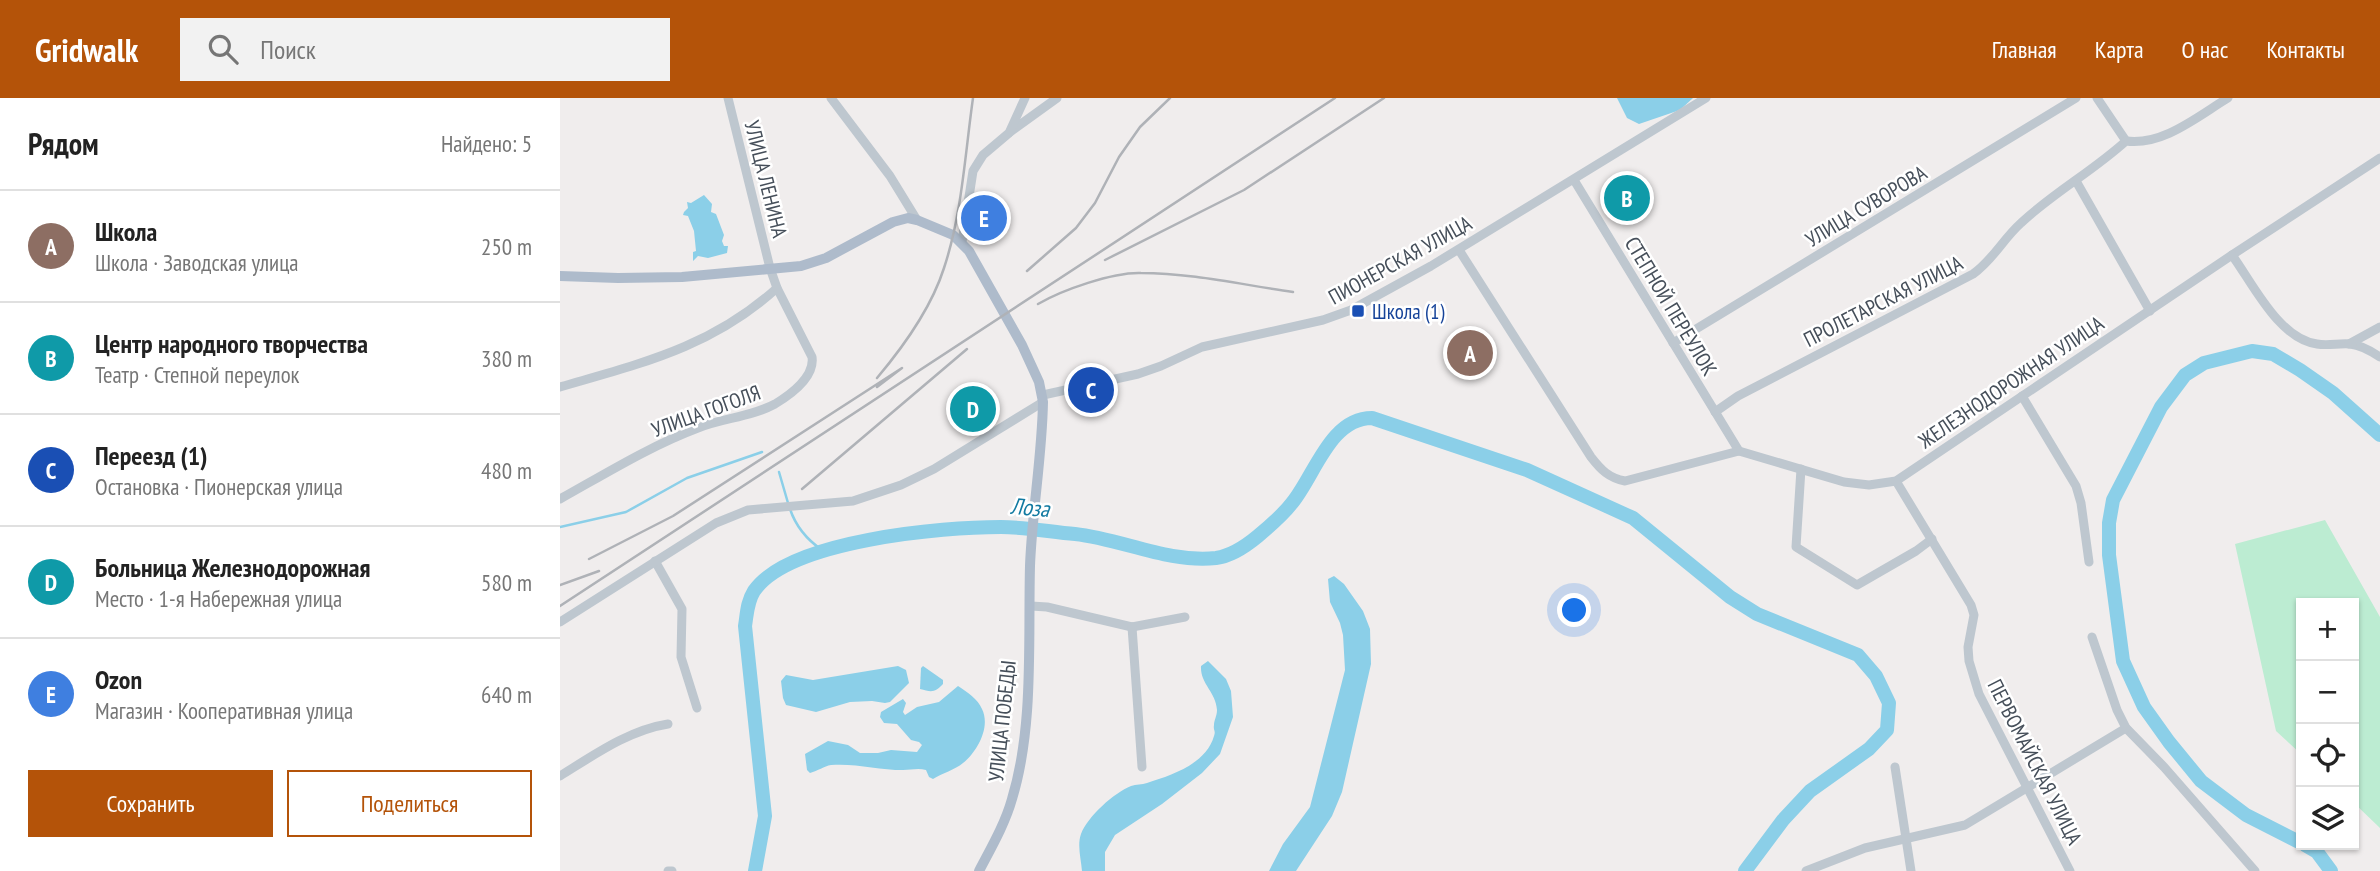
<!DOCTYPE html>
<html lang="ru">
<meta charset="utf-8">
<style>
:root{--surface:#fff;--page:#f2f2f2;--text:#222;--muted:#767676;--line:#e0e0e0;--accent:#b45309}
body{margin:0;font-family:"PT Sans Narrow",sans-serif;background:var(--page);color:var(--text)}
.controls{position:absolute;right:21px;bottom:21px;display:grid;overflow:hidden;border-radius:0px;box-shadow:0 2px 5px #0004}
.controls button{width:63px;height:63px;display:grid;place-items:center;padding:0;border:0;border-bottom:2px solid var(--line);background:var(--surface);color:var(--text);font:35px sans-serif}
.you{position:absolute;left:1015px;top:513px;width:24px;height:24px;margin:-18px;border:5px solid #fff;border-radius:50%;background:#1a73e8;box-shadow:0 0 0 10px #1a73e833}
.badge{display:grid;place-items:center;width:46px;height:46px;border-radius:50%;background:var(--accent);color:#fff;font-size:23px;font-weight:700}
.pin{position:absolute;translate:-50% -50%;border:4px solid #fff;box-shadow:0 2px 7px #0006}
.list{margin:0;padding:0;list-style:none}
h2{display:flex;justify-content:space-between;align-items:center;height:91px;margin:0;padding:0 28px;font-size:30px}
h2 small{font-size:23px;font-weight:400;color:var(--muted)}
.list li{display:grid;grid-template-columns:46px 1fr auto;gap:21px;align-items:center;box-sizing:border-box;height:112px;padding:0 28px;border-top:2px solid var(--line)}
.list b{display:block;font-size:26px;white-space:nowrap}
.list p{margin:0;font-size:23px;white-space:nowrap;color:var(--muted)}
.list em{font-size:23px;font-style:normal;color:var(--muted)}
.actions{display:flex;gap:14px;padding:21px 28px}
.actions a{flex:1;padding:16px 0;border:2px solid var(--accent);border-radius:0px;text-align:center;font-size:24px;color:var(--accent)}
.actions .main{background:var(--accent);color:#fff}
.icon{flex:none;width:38px;height:38px;fill:none;stroke:currentColor;stroke-width:2;stroke-linecap:round;stroke-linejoin:round}
.map{position:relative;flex:none;width:1820px;height:773px;overflow:hidden}
header{display:flex;align-items:center;gap:42px;box-sizing:border-box;height:98px;padding:0 35px;background:var(--accent);color:#fff}
header strong{font-size:33px}
nav{display:flex;gap:38px;margin-inline-start:auto;font-size:24px}
.search{width:490px;height:63px;background:var(--page);display:flex;align-items:center;gap:18px;box-sizing:border-box;padding:0 24px;border-radius:0px;color:var(--muted);font-size:26px}
main{display:flex}
aside{flex:1;background:var(--surface)}
.map>svg:first-child{display:block}
.green{fill:#bcecd2}
.water{fill:#8bcfe8}
.lines{fill:none;stroke-linecap:round;stroke-linejoin:round}
.stream{stroke:#8bcfe8;stroke-width:2.5}
.river{stroke:#8bcfe8;stroke-width:14}
.minor{stroke:#bec7cf;stroke-width:9}
.major{stroke:#aebbcb;stroke-width:10}
.rail{stroke:#afb2b7;stroke-width:2.5}
.transit-dot{fill:#1a4fb4;stroke:#fff;stroke-width:2.5}
.labels{text-anchor:middle;dominant-baseline:central;stroke-width:5;stroke-linejoin:round;paint-order:stroke}
.street-label{font-size:21px;fill:#464f5a;stroke:#fff}
.transit-label{font-size:21px;fill:#164399;stroke:#fff;text-anchor:start}
.water-label{font-size:23px;font-style:italic;fill:#127aa1;stroke:#fff}
</style>
<header>
<strong>Gridwalk</strong>
<div class="search"><svg class="icon" aria-label="search" viewBox="0 0 24 24"><circle cx="10" cy="10" r="6"/><path d="M15 15l6 6"/></svg>Поиск</div>
<nav><a>Главная</a><a>Карта</a><a>О нас</a><a>Контакты</a></nav>
</header>
<main>
<aside>
<h2>Рядом<small>Найдено: 5</small></h2>
<ul class="list">
<li><span class="badge" style="background:#8d6e63">A</span><div><b>Школа</b><p>Школа · Заводская улица</p></div><em>250 m</em></li>
<li><span class="badge" style="background:#0f9aa8">B</span><div><b>Центр народного творчества</b><p>Театр · Степной переулок</p></div><em>380 m</em></li>
<li><span class="badge" style="background:#1a4fb4">C</span><div><b>Переезд (1)</b><p>Остановка · Пионерская улица</p></div><em>480 m</em></li>
<li><span class="badge" style="background:#0f9aa8">D</span><div><b>Больница Железнодорожная</b><p>Место · 1-я Набережная улица</p></div><em>580 m</em></li>
<li><span class="badge" style="background:#3f7fe0">E</span><div><b>Ozon</b><p>Магазин · Кооперативная улица</p></div><em>640 m</em></li>
</ul>
<div class="actions"><a class="main">Сохранить</a><a>Поделиться</a></div>
</aside>
<div class="map">
<svg width="1820" height="773" viewBox="0 0 1820 773">
<rect width="100%" height="100%" fill="#f0eded"/>
<polygon class="green" points="1765,422 1820,519 1820,730 1794,705 1794,505 1741,505 1741,656 1716,633 1675,446"/>
<g class="water">
<polygon points="1057,0 1133,0 1120,12 1079,26 1067,20"/>
<polygon points="144,97 152,106 151,114 156,116 164,137 162,143 164,148 168,148 167,155 148,160 138,158 133,163 133,154 136,153 134,133 128,118 123,117 124,114 128,110 127,104 131,105"/>
<polygon points="774,478 784,486 803,513 810,531 811,566 782,694 772,718 736,773 709,773 723,746 750,709 785,572 783,537 780,525 770,504 768,481"/>
<path d="M648 563 666 581 671 593 673 619 660 656 642 675 602 706 555 737 545 754V773H522C521 761 517 747 521 736 528 718 554 695 571 688 576 686 582 687 587 685 612 677 646 666 654 638 656 632 653 633 654 627 654 622 657 618 657 612 656 594 640 586 641 568Z"/>
<polygon points="338,568 346,572 349,585 330,604 325,605 312,603 290,604 256,614 226,607 223,600 221,583 226,577 253,582"/>
<path d="M363 568 383 582V586C375 595 371 594 360 591L361 570Z"/>
<path d="M398 588C407 594 418 601 422 611 431 629 417 654 403 665 395 672 382 675 373 681L369 679 366 672C358 670 351 672 343 672 319 672 295 665 271 667 264 668 258 673 250 675L247 672 245 656 268 643 288 647 300 655H318L331 652 357 654 362 647 359 644 351 642 337 626 324 625 320 619 321 614 343 601 346 605 343 614 345 617 357 609 379 604Z"/>
</g>
<g class="lines">
<g class="stream">
<polyline points="219,374 228,405"/>
<path d="M230 411C236 429 246 441 262 452"/>
<polyline points="0,429 66,414 127,380 202,354"/>
</g>
<g class="river">
<polyline points="1741,745 1686,717 1641,683 1609,644 1584,609 1563,563 1549,457 1549,425 1553,402 1601,309 1625,277 1644,265 1692,253 1713,256 1740,272 1773,295 1820,337"/>
<polyline points="1745,747 1757,754 1771,773"/>
<path d="M195 773 205 718 185 528C187 516 187 504 194 493 229 442 383 429 441 429 465 429 491 434 515 436 562 441 607 465 656 460 671 458 686 448 698 438 710 428 722 418 732 405 755 377 770 320 812 320L967 372 1073 420 1170 499 1197 516 1298 557 1316 578 1329 605 1327 632 1309 651 1250 693 1223 722 1185 773"/>
</g>
<g class="minor">
<polyline points="271,0 330,78 357,122"/>
<polyline points="1537,0 1566,43"/>
<polyline points="450,34 497,0"/>
<polyline points="1014,82 1179,353"/>
<polyline points="1516,83 1590,213"/>
<polyline points="402,144 413,73 423,57 449,35 465,0"/>
<path d="M899 152 1031 359C1041 372 1049 380 1065 383L1179 353 1284 384 1309 387 1336 383 1672 157 1820 60"/>
<path d="M1672 157C1693 186 1719 241 1757 246 1768 248 1779 245 1790 246 1801 247 1811 253 1820 259"/>
<polyline points="1113,245 1516,0"/>
<polyline points="1789,246 1820,229"/>
<path d="M0 289C82 265 152 249 217 190"/>
<polyline points="483,297 578,276 601,268 642,249 763,222 791,212 871,168 1146,0"/>
<polyline points="1462,298 1516,388 1521,405 1529,464"/>
<path d="M1155 314 1178 298 1413 176C1433 162 1443 141 1461 125 1493 95 1533 73 1566 43 1603 48 1638 18 1668 0"/>
<polyline points="1241,371 1236,449 1297,487 1356,453 1372,441"/>
<polyline points="1336,383 1411,507 1414,517 1408,549 1409,563 1419,596 1510,773"/>
<path d="M0 401C45 376 90 348 138 330 163 320 191 319 215 306 230 297 255 279 252 259L217 190 210 170 168 0"/>
<polyline points="95,463 122,511 121,559 137,610"/>
<polyline points="471,508 487,509 572,529 625,519"/>
<polyline points="0,524 156,425 188,412 293,403 341,387 374,371 483,304"/>
<polyline points="572,529 582,669"/>
<polyline points="1532,539 1557,612 1566,630 1604,669 1695,773"/>
<polyline points="1335,669 1351,773"/>
<path d="M0 678C34 657 69 632 108 626"/>
<polyline points="108,773 112,773"/>
<polyline points="1246,773 1305,750 1405,727 1566,630"/>
</g>
<path class="major" d="M0 178 58 180 122 179 241 168 266 160 333 124 348 120 357 122 393 137 409 153 462 247 479 284 483 304C482 359 472 414 470 468 468 543 474 629 452 701 445 726 431 750 419 773"/>
<g class="rail">
<polyline points="545,162 684,92 824,0"/>
<polyline points="467,173 516,130 535,105 559,59 580,29 610,0"/>
<path d="M478 206C502 192 553 174 581 175 632 175 683 187 733 194"/>
<path d="M317 280C344 248 371 211 384 170 402 116 405 56 413 0"/>
<polyline points="242,391 407,251"/>
<polyline points="29,461 113,418 342,270 317,289"/>
<polyline points="0,487 39,473"/>
<polyline points="0,508 775,0"/>
</g>
</g>
<rect class="transit-dot" x="791" y="206" width="14" height="14" rx="3.5"/>
<g class="labels">
<g class="street-label">
<text transform="translate(206 81) rotate(76)">УЛИЦА ЛЕНИНА</text>
<text transform="translate(1306 108) rotate(-31)">УЛИЦА СУВОРОВА</text>
<text transform="translate(840 162) rotate(-29)">ПИОНЕРСКАЯ УЛИЦА</text>
<text transform="translate(1323 203) rotate(-27)">ПРОЛЕТАРСКАЯ УЛИЦА</text>
<text transform="translate(1111 208) rotate(59)">СТЕПНОЙ ПЕРЕУЛОК</text>
<text transform="translate(1451 284) rotate(-34)">ЖЕЛЕЗНОДОРОЖНАЯ УЛИЦА</text>
<text transform="translate(146 313) rotate(-20)">УЛИЦА ГОГОЛЯ</text>
<text transform="translate(442 623) rotate(-84)">УЛИЦА ПОБЕДЫ</text>
<text transform="translate(1475 664) rotate(63)">ПЕРВОМАЙСКАЯ УЛИЦА</text>
</g>
<g class="transit-label">
<text x="812" y="213">Школа (1)</text>
</g>
<g class="water-label">
<text transform="translate(470 409) rotate(5)">Лоза</text>
</g>
</g>
</svg>
<div class="controls">
<button>+</button>
<button>−</button>
<button><svg class="icon" aria-label="locate" viewBox="0 0 24 24"><circle cx="12" cy="12" r="6"/><path d="M12 2v4M12 18v4M2 12h4M18 12h4"/></svg></button>
<button><svg class="icon" aria-label="layers" viewBox="0 0 24 24"><path d="M12 4l9 5-9 5-9-5zM3 14l9 5 9-5"/></svg></button>
</div>
<div class="you"></div>
<div class="pin badge" style="left:910px;top:255px;background:#8d6e63">A</div>
<div class="pin badge" style="left:1067px;top:100px;background:#0f9aa8">B</div>
<div class="pin badge" style="left:531px;top:292px;background:#1a4fb4">C</div>
<div class="pin badge" style="left:413px;top:311px;background:#0f9aa8">D</div>
<div class="pin badge" style="left:424px;top:120px;background:#3f7fe0">E</div>
</div>
</main>
